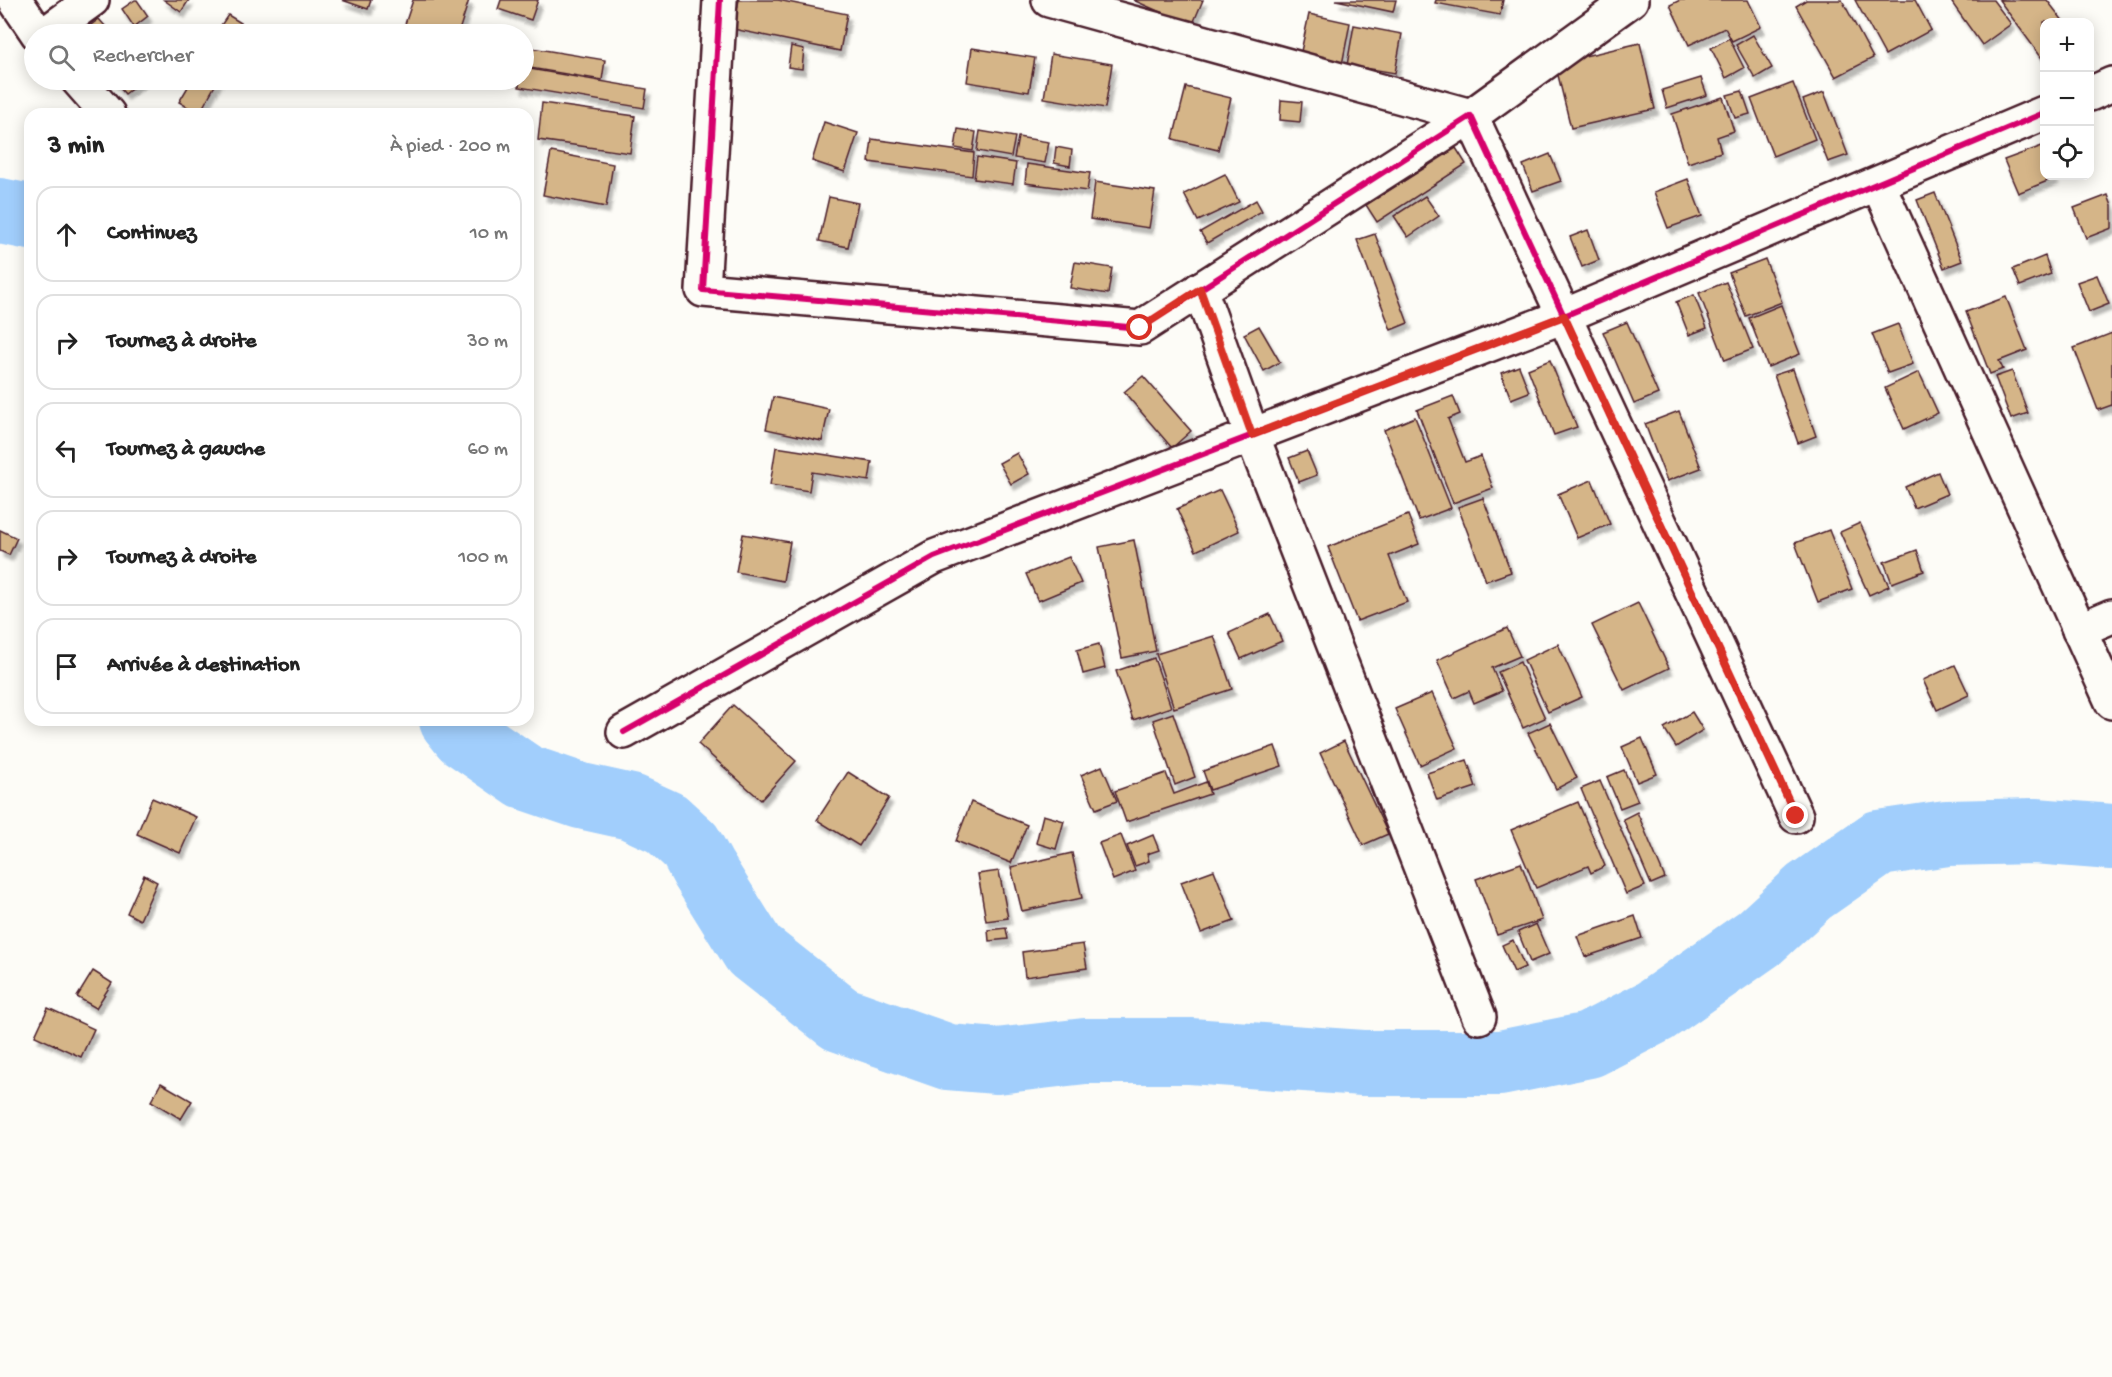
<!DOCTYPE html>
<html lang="fr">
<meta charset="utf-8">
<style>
:root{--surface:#fff;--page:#f6f6f6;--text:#222;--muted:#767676;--line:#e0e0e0}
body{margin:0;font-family:"Gochi Hand",sans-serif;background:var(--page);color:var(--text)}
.controls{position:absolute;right:18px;top:18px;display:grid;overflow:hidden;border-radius:12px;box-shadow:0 3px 15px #0003}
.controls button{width:54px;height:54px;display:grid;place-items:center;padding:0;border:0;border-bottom:2px solid var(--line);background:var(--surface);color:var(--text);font:30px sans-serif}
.stop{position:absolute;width:18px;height:18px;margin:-14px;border:4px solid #d93025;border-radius:50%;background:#fff}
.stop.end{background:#d93025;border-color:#fff;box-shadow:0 2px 6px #0008}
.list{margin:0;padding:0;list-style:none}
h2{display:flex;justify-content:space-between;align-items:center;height:78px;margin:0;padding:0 24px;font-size:26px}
h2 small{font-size:20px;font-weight:400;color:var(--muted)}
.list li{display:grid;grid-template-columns:39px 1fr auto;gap:18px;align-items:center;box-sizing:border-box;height:96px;margin:0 12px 12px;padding:0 12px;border:2px solid var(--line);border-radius:18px}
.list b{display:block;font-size:22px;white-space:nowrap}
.list em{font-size:20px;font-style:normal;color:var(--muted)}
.icon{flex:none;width:33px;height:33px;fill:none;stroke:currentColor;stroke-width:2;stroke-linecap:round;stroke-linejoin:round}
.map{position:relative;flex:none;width:2112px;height:1377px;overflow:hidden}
.search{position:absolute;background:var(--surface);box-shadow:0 3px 15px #0003;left:24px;top:24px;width:510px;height:66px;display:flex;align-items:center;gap:15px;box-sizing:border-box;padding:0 21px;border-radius:33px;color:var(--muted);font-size:22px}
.panel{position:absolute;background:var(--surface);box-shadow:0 3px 15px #0003;left:24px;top:108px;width:510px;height:618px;border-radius:18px}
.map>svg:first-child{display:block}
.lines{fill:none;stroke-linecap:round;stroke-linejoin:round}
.river{stroke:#a1cefc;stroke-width:66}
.building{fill:#d5b588;stroke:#4a1f2b;stroke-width:1.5;filter:url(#shadow)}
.street-casing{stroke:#4a1f2b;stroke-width:38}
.street{stroke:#fdfcf7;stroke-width:33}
.cycleway-casing{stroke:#fdfcf7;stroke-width:10}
.cycleway{stroke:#d6006c;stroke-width:6}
.route{stroke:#d93025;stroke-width:8}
</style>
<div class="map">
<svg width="2112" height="1377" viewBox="0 0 2112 1377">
<defs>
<filter id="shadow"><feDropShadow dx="3.5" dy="6" stdDeviation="1.5" flood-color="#0004"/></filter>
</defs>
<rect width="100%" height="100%" fill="#fdfcf7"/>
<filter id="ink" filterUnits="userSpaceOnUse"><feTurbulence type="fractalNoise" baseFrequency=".0167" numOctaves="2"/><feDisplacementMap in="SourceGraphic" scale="12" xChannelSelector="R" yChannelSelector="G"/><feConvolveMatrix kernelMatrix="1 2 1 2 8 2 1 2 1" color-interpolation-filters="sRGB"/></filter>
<g filter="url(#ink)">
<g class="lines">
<g class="river">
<polyline points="0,211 30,217"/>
<polyline points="452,720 464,735 525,777 581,796 631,807 666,823 690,845 703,869 754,951 840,1019 948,1057 997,1061 1085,1051 1190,1051 1363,1063 1500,1063 1589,1045 1655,1011 1759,938 1809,892 1879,843 1947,833 2035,831 2112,837"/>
</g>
</g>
<g class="building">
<polygon points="135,0 137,0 148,16 134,27 122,9"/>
<polygon points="164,0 189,0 181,12"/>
<polygon points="342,0 371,0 368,9"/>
<polygon points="413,0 469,0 458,34 402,33"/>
<polygon points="501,0 538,0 531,20 498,9"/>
<polygon points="739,0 778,0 847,14 840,51 733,29"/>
<polygon points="1133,0 1203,0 1192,26"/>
<polygon points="1336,0 1396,0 1393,12"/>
<polygon points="1436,0 1503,0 1500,15 1435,3"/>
<polygon points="1680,0 1748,0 1761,27 1732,41 1725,28 1689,45 1670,5"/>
<polygon points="1806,0 1842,0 1873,58 1836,77 1796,6"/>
<polygon points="1855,0 1915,0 1931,30 1885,55"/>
<polygon points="1956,0 1993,0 2011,24 1982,45 1952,3"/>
<polygon points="1999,0 2047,0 2064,22 2044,22 2044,61"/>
<polygon points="1309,14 1350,23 1342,65 1300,56"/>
<polygon points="228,15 259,34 215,34"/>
<polygon points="99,19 112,34 79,34"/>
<polygon points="1354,25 1402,34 1395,73 1347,65"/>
<polygon points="1753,35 1772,68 1755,78 1736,45"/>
<polygon points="1729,38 1744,68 1726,78 1711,48"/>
<polygon points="1640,43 1655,109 1571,128 1555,63"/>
<polygon points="791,46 804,49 802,69 788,67"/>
<polygon points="526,47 605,60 602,80 524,67"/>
<polygon points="972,48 1035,58 1029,92 967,82"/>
<polygon points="1051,54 1112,64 1105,108 1044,98"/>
<polygon points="524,68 647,89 644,108 519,87 520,80 524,80"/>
<polygon points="1701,78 1707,95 1667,108 1662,90"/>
<polygon points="113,80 143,80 125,94"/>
<polygon points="192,80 218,80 199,114 179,102"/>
<polygon points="1793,83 1815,139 1773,156 1751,99"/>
<polygon points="1186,87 1231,98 1218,150 1173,139"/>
<polygon points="1742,91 1750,114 1735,118 1727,95"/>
<polygon points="1824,92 1848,155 1828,162 1803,100"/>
<polygon points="1723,97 1734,131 1717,137 1721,152 1688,163 1672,114"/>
<polygon points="1281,100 1302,102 1300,122 1280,120"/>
<polygon points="542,103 635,116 630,153 538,140"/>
<polygon points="824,122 858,133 845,172 812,161"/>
<polygon points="958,129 976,132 973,151 955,148"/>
<polygon points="980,131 1015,137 1011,157 977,151"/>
<polygon points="1018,137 1049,142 1045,163 1014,158"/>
<polygon points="872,139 974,153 972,176 869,162"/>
<polygon points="2042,146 2044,151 2044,176 2054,176 2055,178 2018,193 2004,160"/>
<polygon points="1056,147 1072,150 1070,166 1054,163"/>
<polygon points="1456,148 1466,164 1377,222 1366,205"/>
<polygon points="551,152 613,164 606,207 543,195"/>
<polygon points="1550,154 1561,181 1533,191 1523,165"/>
<polygon points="977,157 1016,163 1013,184 974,179"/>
<polygon points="1027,164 1090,173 1087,191 1025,183"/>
<polygon points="1225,174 1239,202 1198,221 1184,194"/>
<polygon points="1688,179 1702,216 1668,228 1654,192"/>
<polygon points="1095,182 1155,191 1149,228 1090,219"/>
<polygon points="1935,193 1962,261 1944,268 1917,200"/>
<polygon points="2108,195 2112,206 2112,228 2086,238 2074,208"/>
<polygon points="1425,196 1439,216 1408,237 1394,216"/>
<polygon points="829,197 858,203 848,247 819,241"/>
<polygon points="1256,200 1262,211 1207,243 1200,232"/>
<polygon points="1588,230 1599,260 1582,267 1570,237"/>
<polygon points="1375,234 1408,323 1391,330 1357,240"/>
<polygon points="2045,256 2051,274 2020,286 2013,269"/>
<polygon points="1765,259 1782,302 1746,316 1729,273"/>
<polygon points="1075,262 1112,268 1108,294 1070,288"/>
<polygon points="2097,275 2109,304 2089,312 2077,282"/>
<polygon points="1726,282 1753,349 1725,360 1699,293"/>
<polygon points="1694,295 1707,328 1689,335 1676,302"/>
<polygon points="2006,297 2027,350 1999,361 2003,369 1990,374 1966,312"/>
<polygon points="1781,305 1800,354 1768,367 1749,318"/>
<polygon points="1627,322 1658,394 1634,404 1603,332"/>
<polygon points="1898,324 1913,364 1888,373 1872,334"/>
<polygon points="1259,326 1280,362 1264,371 1244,334"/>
<polygon points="2112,333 2112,405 2098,410 2074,348"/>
<polygon points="1550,360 1577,427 1554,435 1528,369"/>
<polygon points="1519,366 1529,392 1511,399 1501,373"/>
<polygon points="1793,369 1816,436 1798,443 1774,375"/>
<polygon points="2012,371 2028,413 2011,419 1995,377"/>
<polygon points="1919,372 1938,413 1904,429 1885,388"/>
<polygon points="1143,376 1191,431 1172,448 1124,392"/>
<polygon points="1453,396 1460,414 1448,419 1465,462 1481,456 1493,488 1453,503 1417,410"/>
<polygon points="773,397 829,409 822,441 766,429"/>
<polygon points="1679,411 1701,468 1667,481 1645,424"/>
<polygon points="1415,417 1451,508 1419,520 1384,430"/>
<polygon points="776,447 872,462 869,481 812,472 809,491 770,485"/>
<polygon points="1307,451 1317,475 1299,482 1289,458"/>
<polygon points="1017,453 1029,474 1011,484 999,463"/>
<polygon points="1938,472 1947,494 1914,508 1905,487"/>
<polygon points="1592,480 1610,524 1577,538 1558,494"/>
<polygon points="1220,490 1239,531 1196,551 1177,509"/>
<polygon points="1483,498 1511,572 1486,581 1458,507"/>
<polygon points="1408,515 1419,544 1389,556 1407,602 1357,621 1328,547"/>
<polygon points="1860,523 1889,586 1869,595 1840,532"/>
<polygon points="0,530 17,538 9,555 0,551"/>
<polygon points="1829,530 1852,589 1818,602 1795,543"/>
<polygon points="743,534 790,542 783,581 736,572"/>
<polygon points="1134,540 1156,651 1122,658 1099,547"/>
<polygon points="1917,550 1924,571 1892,583 1884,562"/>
<polygon points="1069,557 1081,583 1038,601 1026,574"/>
<polygon points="1638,603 1669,668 1624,690 1592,625"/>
<polygon points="1270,614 1282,641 1241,659 1229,633"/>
<polygon points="1507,628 1520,656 1492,668 1502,691 1474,703 1469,691 1454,698 1437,660"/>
<polygon points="1214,636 1232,689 1174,708 1156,654"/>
<polygon points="1099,644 1105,668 1083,674 1077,650"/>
<polygon points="1558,644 1582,697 1548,712 1524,660"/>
<polygon points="1154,658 1171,707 1133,720 1116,671"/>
<polygon points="1520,662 1545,718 1523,728 1498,672"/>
<polygon points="1955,665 1969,695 1937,710 1923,680"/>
<polygon points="1432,693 1457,748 1420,765 1395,709"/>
<polygon points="733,705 796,761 761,800 698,744"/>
<polygon points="1692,712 1703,730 1676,747 1664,728"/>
<polygon points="1173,713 1195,777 1175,785 1153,720"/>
<polygon points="1550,723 1577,778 1556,789 1528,733"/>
<polygon points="1642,738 1657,774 1637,782 1622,747"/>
<polygon points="1344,741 1388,834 1363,845 1320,753"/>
<polygon points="1275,746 1282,766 1210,790 1203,771"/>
<polygon points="1467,760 1476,787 1437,800 1427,773"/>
<polygon points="1102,766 1117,801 1096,809 1081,775"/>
<polygon points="1624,770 1638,801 1620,808 1607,777"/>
<polygon points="848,772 889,798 859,846 817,820"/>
<polygon points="1166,773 1174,794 1206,782 1210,794 1126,822 1115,791"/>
<polygon points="1600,781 1645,886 1626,894 1581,789"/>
<polygon points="152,798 196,817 180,853 137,834"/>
<polygon points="971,802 1027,825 1011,863 956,841"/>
<polygon points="1578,802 1605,866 1591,873 1588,866 1536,888 1511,830"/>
<polygon points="1637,812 1665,878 1651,884 1623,819"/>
<polygon points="1043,815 1064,821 1056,849 1036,843"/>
<polygon points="1121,835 1135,871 1113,880 1099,843"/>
<polygon points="1153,835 1159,850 1147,854 1149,861 1135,866 1127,846"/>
<polygon points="1072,853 1082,898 1022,911 1011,867"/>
<polygon points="1521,863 1542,920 1497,935 1476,879"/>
<polygon points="1214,870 1234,921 1201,933 1181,882"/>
<polygon points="999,871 1008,918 986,921 978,874"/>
<polygon points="144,875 157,882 140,920 127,913"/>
<polygon points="1635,916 1642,938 1585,957 1577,936"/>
<polygon points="1536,924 1549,954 1530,962 1518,932"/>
<polygon points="1006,928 1008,939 989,941 988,930"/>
<polygon points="1513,940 1525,967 1514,972 1502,945"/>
<polygon points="1083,944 1087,968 1025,977 1022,952"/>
<polygon points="93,971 112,983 96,1008 77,997"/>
<polygon points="48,1008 94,1029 81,1057 35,1036"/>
<polygon points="161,1083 192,1101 181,1119 151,1101"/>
</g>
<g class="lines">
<g class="street-casing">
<g id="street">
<polyline points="15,0 38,34"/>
<polyline points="720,0 703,290 1140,328 1471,116 1796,816"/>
<polyline points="1049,0 1471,116 1631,0"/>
<polyline points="45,34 92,0"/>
<polyline points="78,80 108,114"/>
<polyline points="2090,94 2112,84"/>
<polyline points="1878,184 2112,702"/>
<polyline points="1200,289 1252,435 1479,1017"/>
<polyline points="2079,630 2112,616"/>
<polyline points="624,732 934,557 1564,316 2044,113"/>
</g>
</g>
<use href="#street" class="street"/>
<g class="cycleway-casing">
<g id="cycleway">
<polyline points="720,0 703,290 1140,328 1471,116 1796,816"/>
<polyline points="624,732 934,557 1564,316 2044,113"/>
</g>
</g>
<use href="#cycleway" class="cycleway"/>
</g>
</g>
<g class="lines" filter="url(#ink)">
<polyline class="route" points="1140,328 1200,289 1252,435 1564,316 1796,816"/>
</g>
</svg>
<div class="controls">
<button>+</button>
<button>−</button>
<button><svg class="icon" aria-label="locate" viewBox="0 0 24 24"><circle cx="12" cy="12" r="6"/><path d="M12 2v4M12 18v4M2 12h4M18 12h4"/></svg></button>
</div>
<div class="stop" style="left:1140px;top:328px"></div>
<div class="stop end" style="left:1796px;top:816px"></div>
<div class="search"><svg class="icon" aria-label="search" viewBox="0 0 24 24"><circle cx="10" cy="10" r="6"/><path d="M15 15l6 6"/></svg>Rechercher</div>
<section class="panel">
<h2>3 min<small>À pied · 200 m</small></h2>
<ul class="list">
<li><svg class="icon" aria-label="ahead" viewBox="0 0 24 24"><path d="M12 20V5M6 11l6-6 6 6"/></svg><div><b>Continuez</b></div><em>10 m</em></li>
<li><svg class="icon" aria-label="right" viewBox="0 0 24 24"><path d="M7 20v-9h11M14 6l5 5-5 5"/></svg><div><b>Tournez à droite</b></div><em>30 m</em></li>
<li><svg class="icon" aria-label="left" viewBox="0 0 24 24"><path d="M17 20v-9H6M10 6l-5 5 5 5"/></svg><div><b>Tournez à gauche</b></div><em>60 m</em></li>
<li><svg class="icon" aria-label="right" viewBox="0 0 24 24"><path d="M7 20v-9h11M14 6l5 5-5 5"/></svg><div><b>Tournez à droite</b></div><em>100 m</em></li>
<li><svg class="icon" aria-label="arrive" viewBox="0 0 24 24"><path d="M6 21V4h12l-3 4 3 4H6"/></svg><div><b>Arrivée à destination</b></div></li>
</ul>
</section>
</div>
